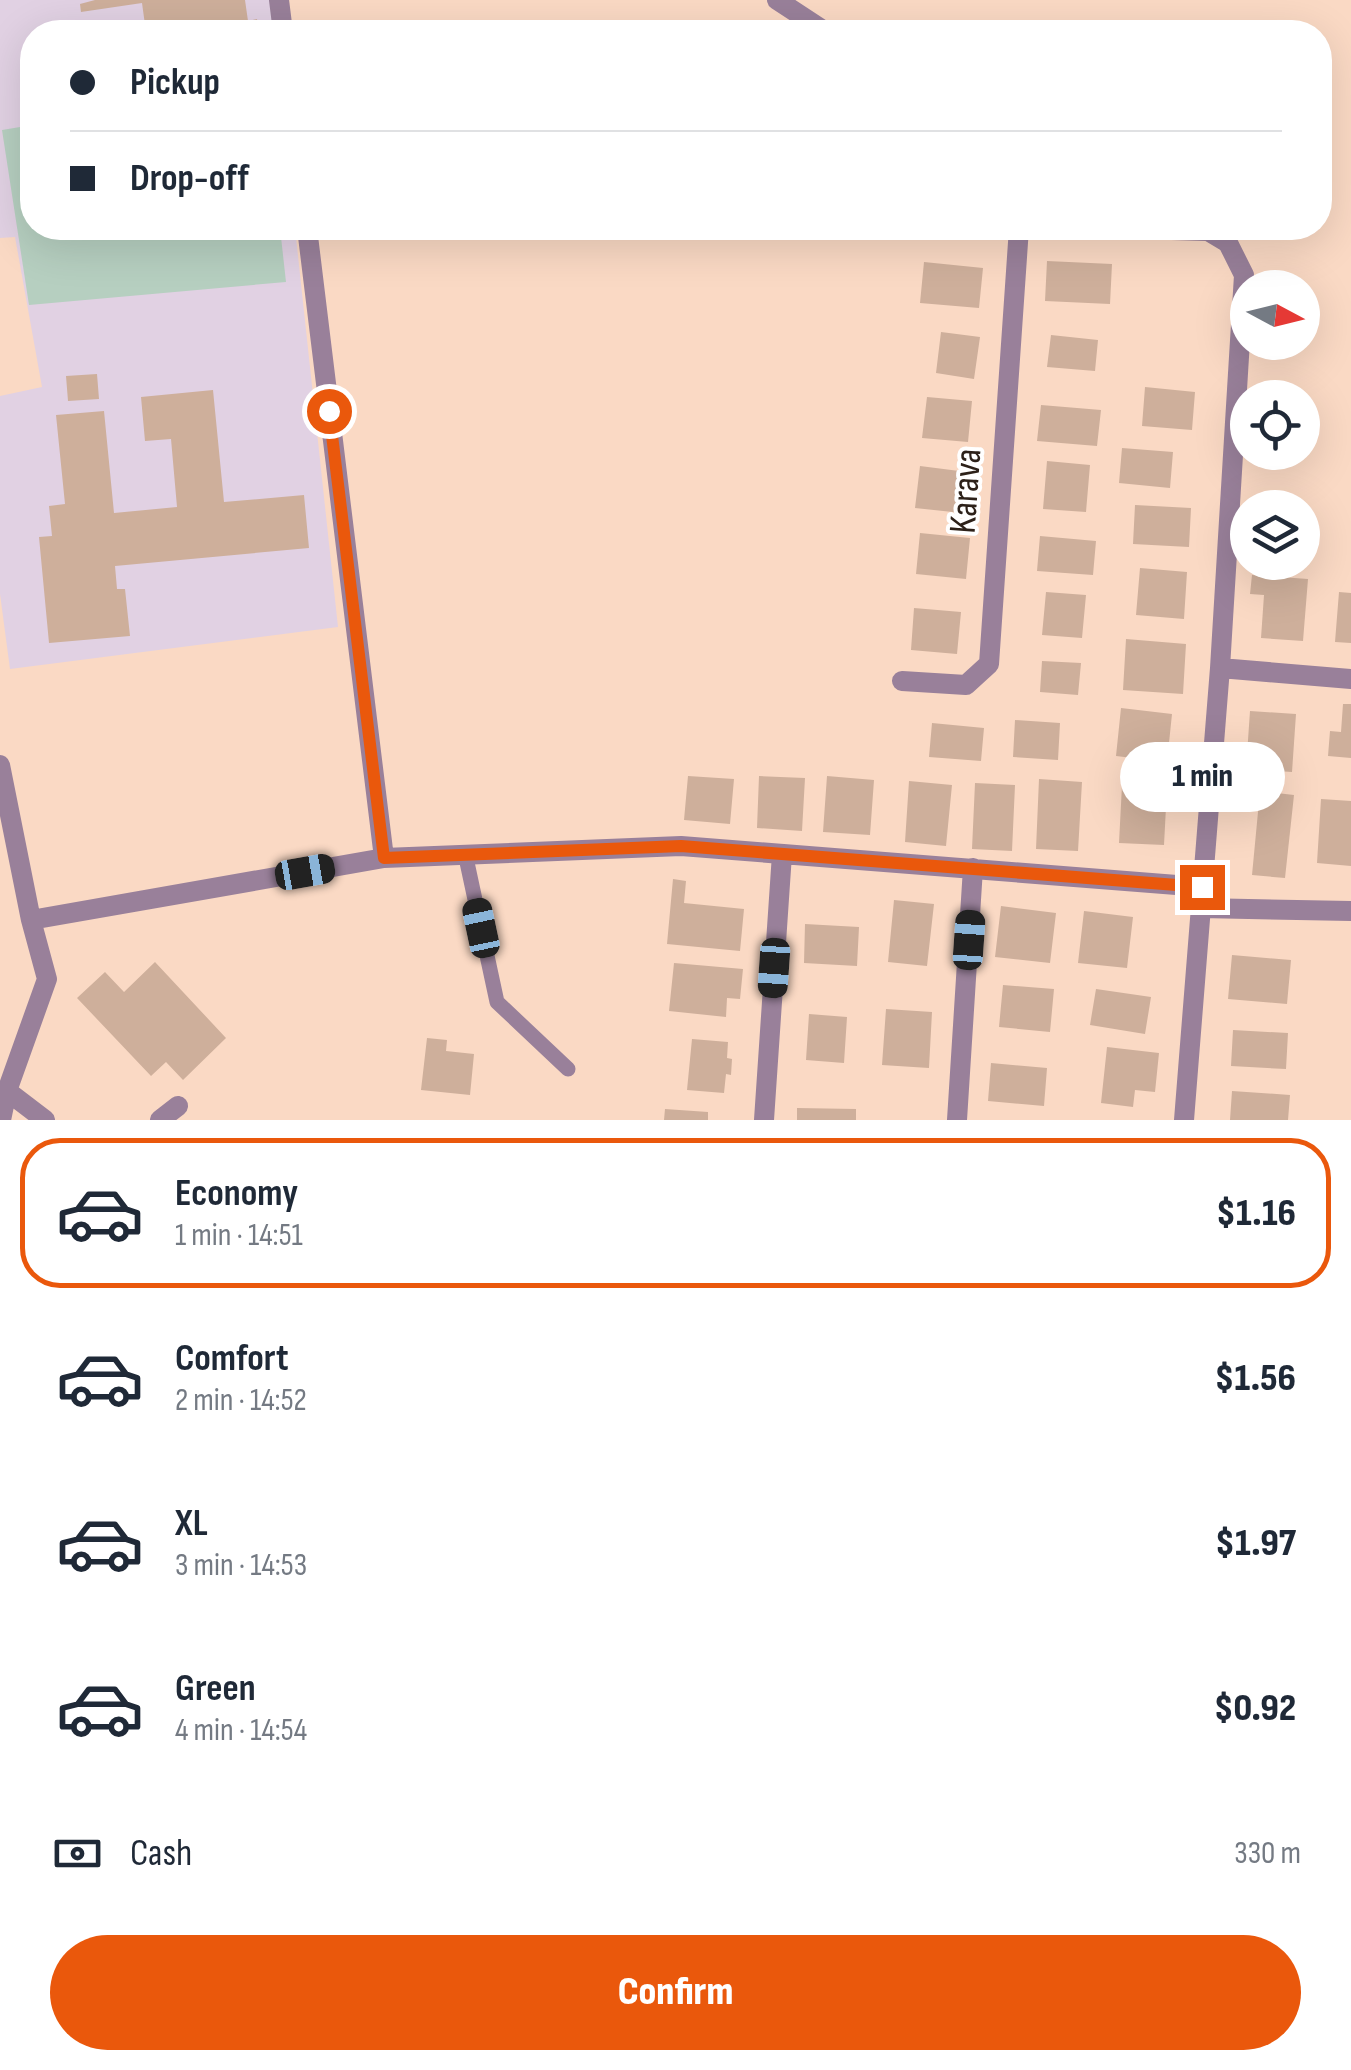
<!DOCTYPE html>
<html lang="en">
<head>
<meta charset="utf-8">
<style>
	body { margin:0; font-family:"Sofia Sans Condensed",sans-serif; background:#f2f2f3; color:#1f2937; height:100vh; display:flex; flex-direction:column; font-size:38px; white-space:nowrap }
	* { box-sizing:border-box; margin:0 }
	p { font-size:32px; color:#747a83 }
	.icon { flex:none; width:55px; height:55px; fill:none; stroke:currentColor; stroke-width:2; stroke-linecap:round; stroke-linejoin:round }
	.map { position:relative; height:1120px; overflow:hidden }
	.details { display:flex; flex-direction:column; background:#fff; flex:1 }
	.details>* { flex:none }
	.banner { position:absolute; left:20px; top:20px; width:1312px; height:220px; border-radius:40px; box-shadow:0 10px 40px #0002; display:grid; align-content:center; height:220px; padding:0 50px; background:#fff }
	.needle { width:65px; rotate:97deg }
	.tools { position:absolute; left:1230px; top:270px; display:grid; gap:20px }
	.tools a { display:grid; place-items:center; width:90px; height:90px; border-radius:50%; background:#fff; box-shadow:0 10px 40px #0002; font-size:50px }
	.end { position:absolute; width:45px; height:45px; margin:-22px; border:12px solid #ea580c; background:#fff; box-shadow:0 0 0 5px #fff }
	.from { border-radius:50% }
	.bubble { position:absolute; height:70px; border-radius:35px; background:#fff; box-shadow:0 10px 40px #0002; font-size:32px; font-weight:800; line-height:70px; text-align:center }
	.car { position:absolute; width:30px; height:60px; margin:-30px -15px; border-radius:12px; box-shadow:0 0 8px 2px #0007; background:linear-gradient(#222 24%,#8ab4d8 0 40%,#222 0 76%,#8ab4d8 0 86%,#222 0) }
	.banner b { display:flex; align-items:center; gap:35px; height:95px; font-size:38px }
	.banner b+b { border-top:2px solid #e0e1e3 }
	.banner i { width:25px; height:25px; background:#1f2937 }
	ul { padding:18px 0 0; list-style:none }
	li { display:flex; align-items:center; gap:30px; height:150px; margin:0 20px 15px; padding:0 30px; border:5px solid transparent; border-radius:40px }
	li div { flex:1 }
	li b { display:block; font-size:38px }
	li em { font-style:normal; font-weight:800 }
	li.active { border-color:#ea580c }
	li>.icon { width:90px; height:90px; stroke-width:1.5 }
	.pay { display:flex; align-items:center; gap:25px; height:110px; padding:0 50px; font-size:38px }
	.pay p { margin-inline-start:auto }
	.primary-button { display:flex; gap:20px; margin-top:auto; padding:20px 50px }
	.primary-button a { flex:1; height:115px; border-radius:60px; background:#ea580c; color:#fff; font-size:40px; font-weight:800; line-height:115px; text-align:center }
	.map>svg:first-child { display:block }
</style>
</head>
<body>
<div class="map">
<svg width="1351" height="1120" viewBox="0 0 1351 1120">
	<rect width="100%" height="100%" fill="#fad9c4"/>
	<path fill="#e1d1e3" d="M 0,0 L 270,0 L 274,32 L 32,32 L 32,228 L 295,228 L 338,627 L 10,669 L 0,594 L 0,396 L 42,387 L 15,237 L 0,238 Z"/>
	<path fill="#b6cfc0" d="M 32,125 L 32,228 L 280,228 L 286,282 L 29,305 L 2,130 Z"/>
	<path fill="#ceaf9b" d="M 95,0 L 245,0 L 248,21 L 257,19 L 259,32 L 146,32 L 142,3 L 81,12 L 80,4 Z
		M 1047,261 L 1112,264 L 1110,304 L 1045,301 Z
		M 924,262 L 983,268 L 979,308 L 920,303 Z
		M 941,332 L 980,337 L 974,379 L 936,373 Z
		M 1051,335 L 1098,340 L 1095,371 L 1047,367 Z
		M 97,374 L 99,399 L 68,401 L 66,376 Z
		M 1145,387 L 1195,392 L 1192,430 L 1142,426 Z
		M 213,390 L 224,502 L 304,495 L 309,548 L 115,566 L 117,589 L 125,589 L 130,636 L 49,643 L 39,537 L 52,536 L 49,506 L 65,504 L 56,415 L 104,411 L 114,513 L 177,507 L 171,439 L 145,441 L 141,397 Z
		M 927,397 L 972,401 L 968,442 L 922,438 Z
		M 1041,405 L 1101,410 L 1097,446 L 1037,441 Z
		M 1122,448 L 1173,452 L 1170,488 L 1119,483 Z
		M 1047,461 L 1090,465 L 1086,512 L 1043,509 Z
		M 920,466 L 967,472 L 962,513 L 915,508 Z
		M 1135,505 L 1191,508 L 1189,547 L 1133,544 Z
		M 920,533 L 970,538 L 966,579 L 916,574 Z
		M 1040,536 L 1096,541 L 1093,575 L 1037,571 Z
		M 1140,568 L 1187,572 L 1184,619 L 1136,615 Z
		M 1252,575 L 1308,579 L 1303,641 L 1261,638 L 1264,595 L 1250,594 Z
		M 1046,592 L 1086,595 L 1082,638 L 1042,635 Z
		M 1339,592 L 1351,593 L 1351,643 L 1335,642 Z
		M 914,608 L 961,612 L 957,654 L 911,650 Z
		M 1126,639 L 1186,644 L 1183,694 L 1123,690 Z
		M 1042,661 L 1081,663 L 1078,695 L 1040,692 Z
		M 1343,704 L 1351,704 L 1351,758 L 1328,756 L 1330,731 L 1341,732 Z
		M 1121,708 L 1172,714 L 1167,762 L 1116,756 Z
		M 1250,711 L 1296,714 L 1292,772 L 1246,769 Z
		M 1015,720 L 1060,723 L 1058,760 L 1013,757 Z
		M 932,723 L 984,728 L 981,761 L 929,757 Z
		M 688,776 L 734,779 L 730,824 L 684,820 Z
		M 759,776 L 805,778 L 802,831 L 757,828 Z
		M 827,776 L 874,780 L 870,835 L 823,832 Z
		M 1039,779 L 1082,782 L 1078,851 L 1036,849 Z
		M 909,781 L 952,785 L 946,846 L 905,842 Z
		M 975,783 L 1015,785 L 1012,851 L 972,849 Z
		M 1122,785 L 1167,788 L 1164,845 L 1119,843 Z
		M 1260,791 L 1294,795 L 1285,878 L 1252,875 Z
		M 1321,799 L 1351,801 L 1351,866 L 1317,863 Z
		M 673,879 L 686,881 L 684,903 L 744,909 L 740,951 L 667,944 Z
		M 894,900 L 934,904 L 927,966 L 888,962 Z
		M 1001,906 L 1056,913 L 1050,963 L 995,957 Z
		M 1084,911 L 1133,917 L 1127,968 L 1078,963 Z
		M 805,924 L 859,927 L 857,966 L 804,963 Z
		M 1232,955 L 1291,960 L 1287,1004 L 1228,999 Z
		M 155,962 L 226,1038 L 183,1080 L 166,1062 L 151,1076 L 77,998 L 105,972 L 124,992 Z
		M 674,963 L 743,969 L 740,999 L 727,998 L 726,1017 L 669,1011 Z
		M 1003,985 L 1054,989 L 1050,1032 L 999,1027 Z
		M 1096,989 L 1151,997 L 1145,1034 L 1090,1025 Z
		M 886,1009 L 932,1012 L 929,1068 L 882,1065 Z
		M 809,1014 L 847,1017 L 844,1063 L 806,1060 Z
		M 1233,1030 L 1288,1033 L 1286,1069 L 1231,1066 Z
		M 427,1038 L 447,1040 L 446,1051 L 474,1054 L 470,1095 L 421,1090 Z
		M 692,1039 L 728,1042 L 727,1058 L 732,1059 L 731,1075 L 726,1074 L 724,1093 L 687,1090 Z
		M 1107,1047 L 1159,1053 L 1155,1092 L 1135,1090 L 1133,1107 L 1101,1103 Z
		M 991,1063 L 1047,1068 L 1044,1106 L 988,1101 Z
		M 1232,1091 L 1290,1095 L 1288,1120 L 1230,1120 Z
		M 797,1108 L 856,1109 L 856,1120 L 797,1120 Z
		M 665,1109 L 708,1112 L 708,1120 L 664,1120 Z"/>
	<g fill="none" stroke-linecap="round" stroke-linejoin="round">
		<path stroke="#99809a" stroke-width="15" d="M 465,853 L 497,1002 L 568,1069"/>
		<path stroke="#99809a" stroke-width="20" d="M 279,0 L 283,32
			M 777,0 L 826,32
			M 307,228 L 384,858
			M 1099,228 L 1208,231 L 1228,243 L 1244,275 L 1220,668 L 1184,1120
			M 1220,668 L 1351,679
			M 902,681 L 966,685 L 989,664 L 1019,228
			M 0,765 L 31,920 L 47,979 L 7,1091 L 1,1120
			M 1201,908 L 1351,911
			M 31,920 L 384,858 L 681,846 L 1202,887
			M 7,1091 L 45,1120
			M 160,1120 L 178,1106
			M 764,1120 L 782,854
			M 957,1120 L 973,868"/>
	</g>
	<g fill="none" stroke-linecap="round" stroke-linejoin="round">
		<path stroke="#ea580c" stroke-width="12" d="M 329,411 L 384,858 L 681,846 L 1202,887"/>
	</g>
	<g text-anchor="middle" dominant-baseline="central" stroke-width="8" stroke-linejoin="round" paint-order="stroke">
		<g font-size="38" fill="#2d2119" stroke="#fff">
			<text transform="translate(966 491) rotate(-86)">Karava</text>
		</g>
	</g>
</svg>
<div class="tools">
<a><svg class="needle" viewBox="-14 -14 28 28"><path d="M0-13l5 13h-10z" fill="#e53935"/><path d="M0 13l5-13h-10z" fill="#747a83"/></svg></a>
<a><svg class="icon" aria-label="locate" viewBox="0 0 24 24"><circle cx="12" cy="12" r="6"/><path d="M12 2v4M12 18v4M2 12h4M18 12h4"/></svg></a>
<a><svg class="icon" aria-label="layers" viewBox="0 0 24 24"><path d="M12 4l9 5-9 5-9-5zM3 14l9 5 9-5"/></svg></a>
</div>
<i class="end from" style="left:329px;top:411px"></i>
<i class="end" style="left:1202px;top:887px"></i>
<div class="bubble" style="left:1120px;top:742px;width:165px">1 min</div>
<i class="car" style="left:305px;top:872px;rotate:80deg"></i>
<i class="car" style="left:481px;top:928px;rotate:348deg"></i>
<i class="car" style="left:969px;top:940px;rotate:4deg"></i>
<i class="car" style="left:774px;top:968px;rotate:184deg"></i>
<div class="banner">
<b><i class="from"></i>Pickup</b>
<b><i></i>Drop-off</b>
</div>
</div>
<section class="details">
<ul>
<li class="active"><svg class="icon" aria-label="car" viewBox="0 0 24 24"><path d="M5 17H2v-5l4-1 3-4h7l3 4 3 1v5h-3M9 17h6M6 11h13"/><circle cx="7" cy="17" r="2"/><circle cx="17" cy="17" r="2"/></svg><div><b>Economy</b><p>1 min · 14:51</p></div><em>$1.16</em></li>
<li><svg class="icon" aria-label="car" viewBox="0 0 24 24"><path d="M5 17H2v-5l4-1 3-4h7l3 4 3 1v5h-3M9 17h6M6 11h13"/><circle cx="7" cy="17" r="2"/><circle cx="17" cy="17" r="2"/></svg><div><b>Comfort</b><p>2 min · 14:52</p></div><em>$1.56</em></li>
<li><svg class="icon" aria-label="car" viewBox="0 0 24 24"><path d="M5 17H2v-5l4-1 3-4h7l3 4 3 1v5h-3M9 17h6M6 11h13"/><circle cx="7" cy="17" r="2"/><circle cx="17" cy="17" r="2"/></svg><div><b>XL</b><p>3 min · 14:53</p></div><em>$1.97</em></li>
<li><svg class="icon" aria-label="car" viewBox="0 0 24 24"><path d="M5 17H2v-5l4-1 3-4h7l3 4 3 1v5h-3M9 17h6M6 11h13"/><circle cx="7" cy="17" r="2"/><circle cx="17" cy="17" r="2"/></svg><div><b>Green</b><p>4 min · 14:54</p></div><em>$0.92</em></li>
</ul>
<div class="pay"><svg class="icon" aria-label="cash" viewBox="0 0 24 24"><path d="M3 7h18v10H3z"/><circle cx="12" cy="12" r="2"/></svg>Cash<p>330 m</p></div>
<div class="primary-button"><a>Confirm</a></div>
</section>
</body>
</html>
